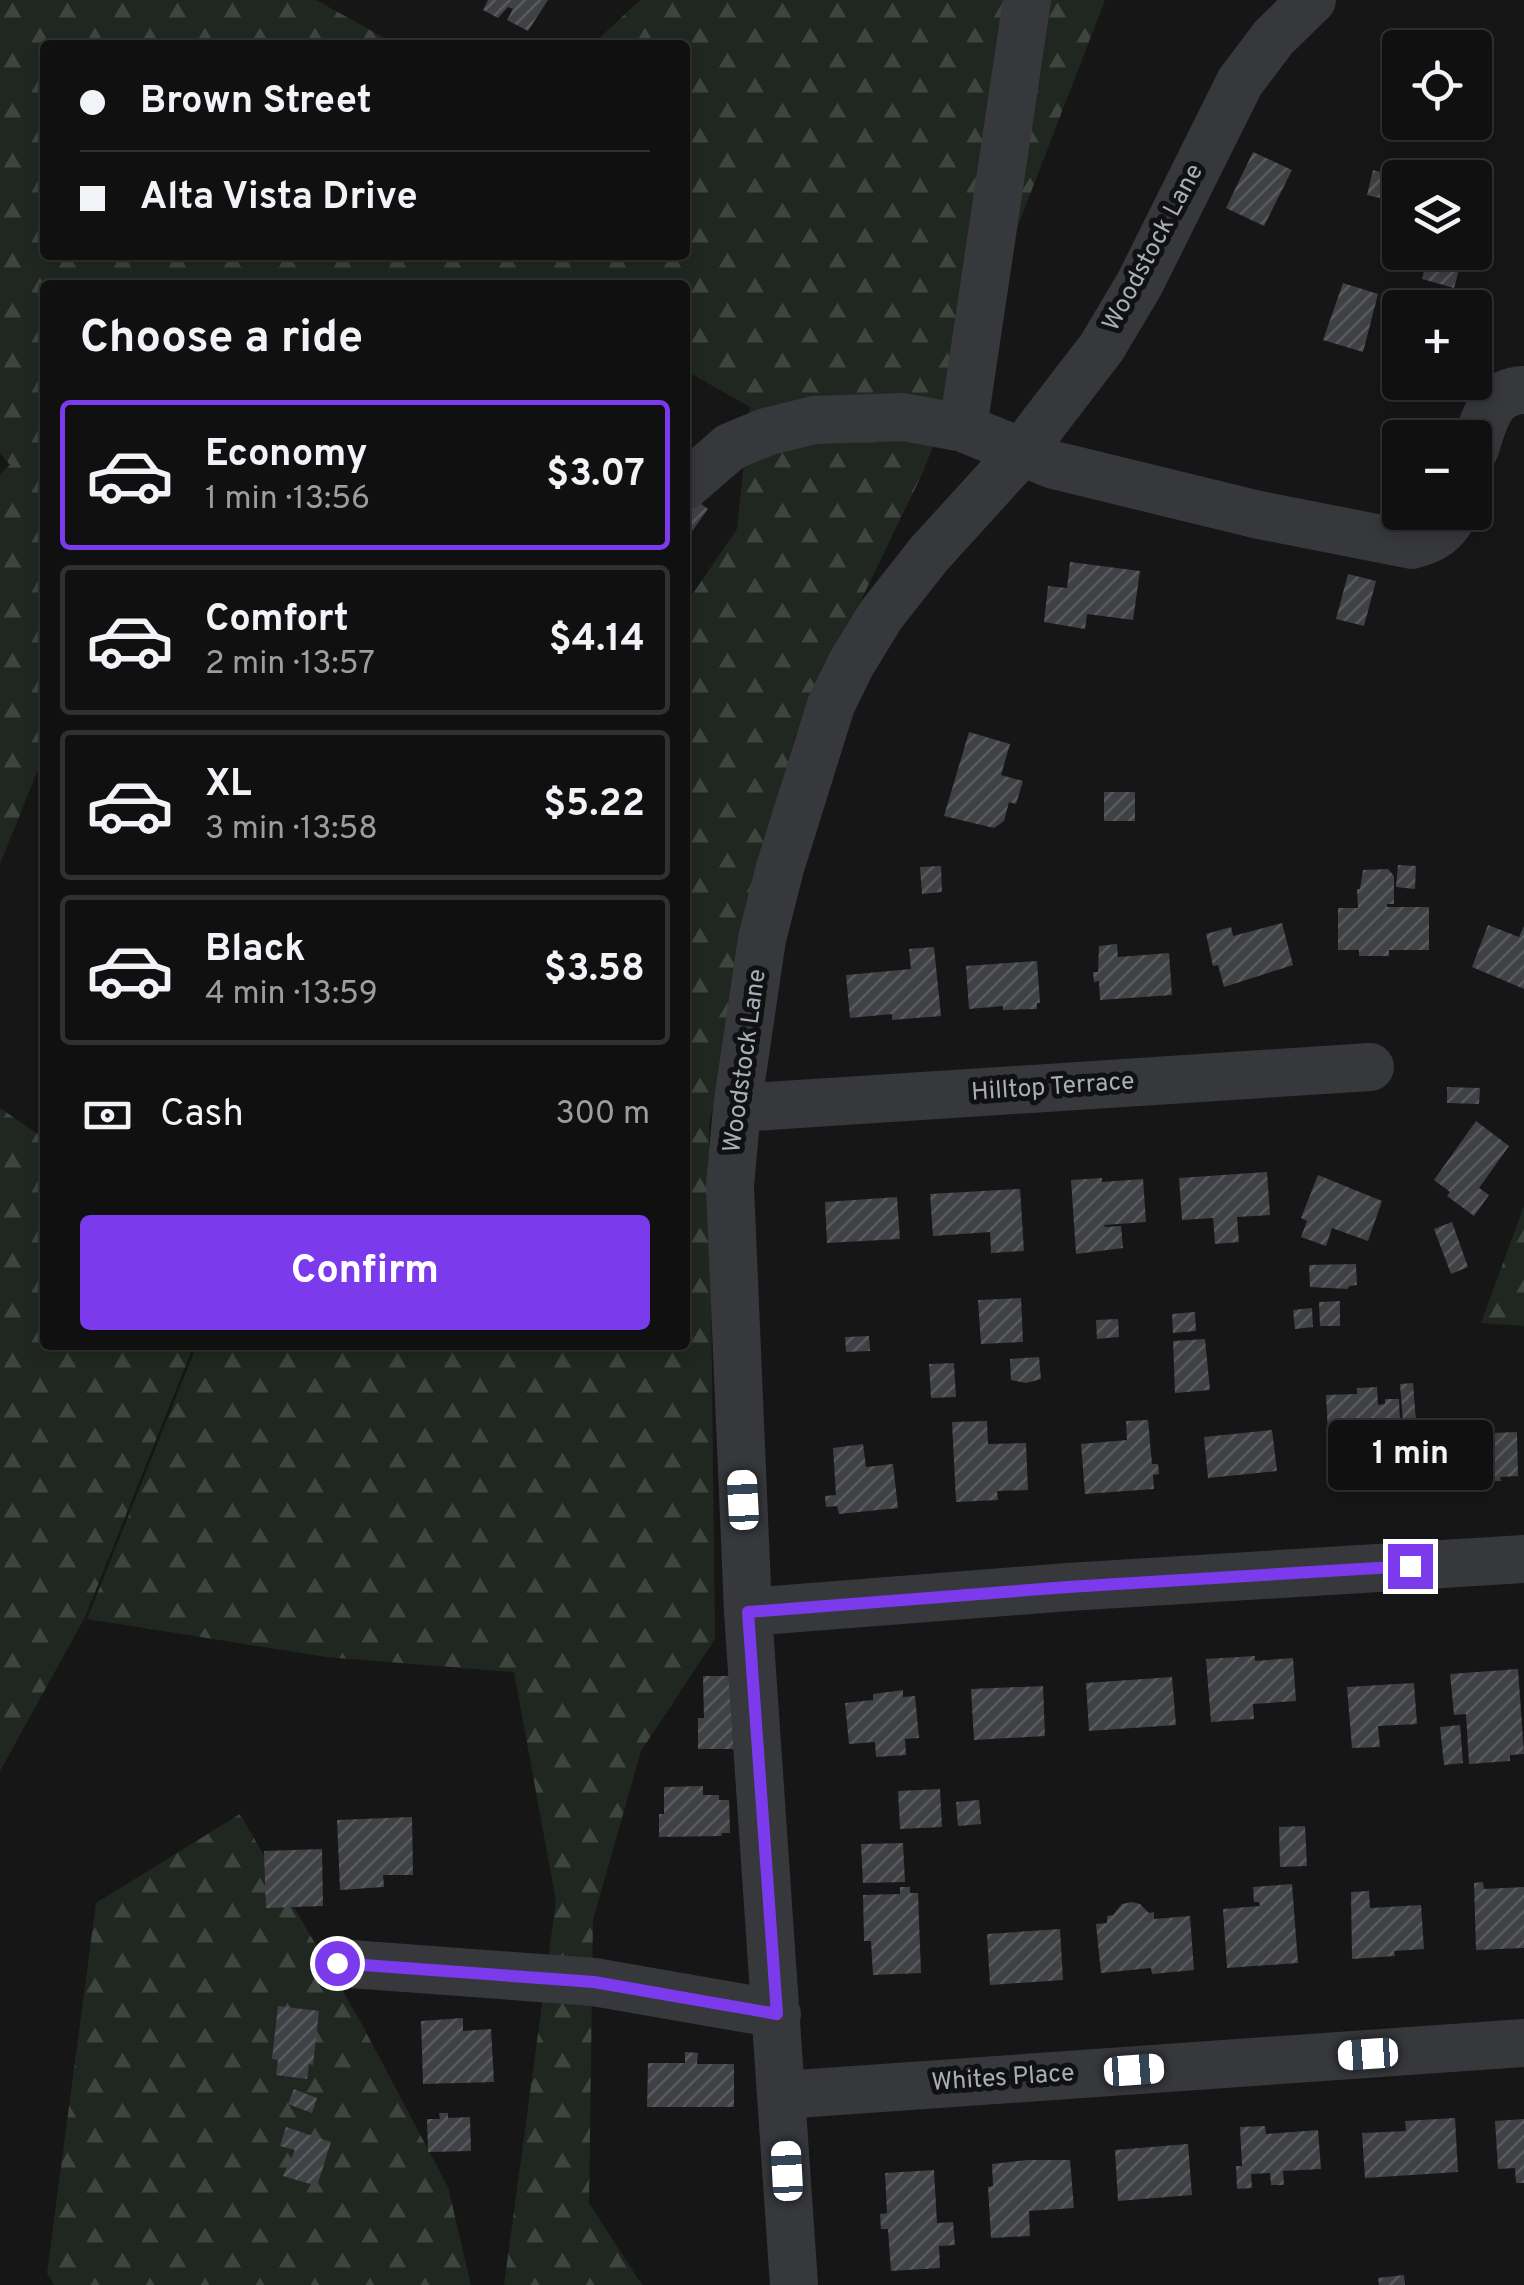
<!DOCTYPE html>
<html lang="en">
<head>
<meta charset="utf-8">
<style>
	body { margin:0; font-family:Overpass,sans-serif; background:#19191a; color:#f1f3f6; height:100vh; display:flex; flex-direction:column; font-size:38px; white-space:nowrap }
	* { box-sizing:border-box; margin:0 }
	p { font-size:32px; color:#9c9d9f }
	.icon { flex:none; width:55px; height:55px; fill:none; stroke:currentColor; stroke-width:2; stroke-linecap:round; stroke-linejoin:round }
	.map { position:relative; flex:1; overflow:hidden }
	.panel { position:absolute; left:40px; top:280px; width:650px; height:1070px; display:flex; flex-direction:column; background:#101011; border-radius:10px; box-shadow:0 5px 15px #0003,0 0 0 2px #303031 }
	.panel>* { flex:none }
	.hud { position:absolute; left:40px; top:40px; width:650px; height:220px; border-radius:10px; box-shadow:0 5px 15px #0003,0 0 0 2px #303031; display:grid; align-content:center; height:220px; padding:0 40px; background:#101011 }
	.controls { position:absolute; left:1382px; top:30px; display:grid; gap:20px }
	.controls a { display:grid; place-items:center; width:110px; height:110px; border-radius:10px; background:#101011; box-shadow:0 5px 15px #0003,0 0 0 2px #303031; font-size:50px }
	.end { position:absolute; width:45px; height:45px; margin:-22px; border:12px solid #7c3aed; background:#fff; box-shadow:0 0 0 5px #fff }
	.from { border-radius:50% }
	.bubble { position:absolute; height:70px; border-radius:10px; background:#101011; box-shadow:0 5px 15px #0003,0 0 0 2px #303031; font-size:32px; font-weight:700; line-height:70px; text-align:center }
	.car { position:absolute; width:30px; height:60px; margin:-30px -15px; border-radius:12px; box-shadow:0 0 8px 2px #0007; background:linear-gradient(#fff 24%,#345 0 40%,#fff 0 76%,#345 0 86%,#fff 0) }
	.hud b { display:flex; align-items:center; gap:35px; height:95px; font-size:38px }
	.hud b+b { border-top:2px solid #303031 }
	.hud i { width:25px; height:25px; background:#f1f3f6 }
	ul { padding:0; list-style:none }
	li { display:flex; align-items:center; gap:30px; height:150px; margin:0 20px 15px; padding:0 20px; border:5px solid #303031; border-radius:10px }
	li div { flex:1 }
	li b { display:block; font-size:38px }
	li em { font-style:normal; font-weight:700 }
	li.on { border-color:#7c3aed }
	li>.icon { width:90px; height:90px; stroke-width:1.5 }
	h2 { padding:0 40px; font-size:45px; line-height:120px }
	.pay { display:flex; align-items:center; gap:25px; height:110px; padding:0 40px; font-size:38px }
	.pay p { margin-inline-start:auto }
	.button { display:flex; gap:20px; margin-top:auto; padding:20px 40px }
	.button a { flex:1; height:115px; border-radius:10px; background:#7c3aed; color:#fff; font-size:40px; font-weight:700; line-height:115px; text-align:center }
	.map>svg:first-child { display:block }
</style>
</head>
<body>
<div class="map">
<svg width="1524" height="2285" viewBox="0 0 1524 2285">
	<defs>
		<pattern id="forest-firs" width="22" height="20" patternUnits="userSpaceOnUse" patternTransform="scale(2.5)"><rect width="22" height="20" fill="#202720"/><path d="M5 1l3.5 6h-7zM16 11l3.5 6h-7z" fill="#3e443e"/></pattern>
		<pattern id="building-hatch" width="6" height="6" patternUnits="userSpaceOnUse" patternTransform="scale(2.5)"><rect width="6" height="6" fill="#404144"/><path d="M-1 1l2-2M0 6l6-6M5 7l2-2" fill="none" stroke="#595a5d"/></pattern>
	</defs>
	<rect width="100%" height="100%" fill="#161617"/>
	<path fill="url(#forest-firs)" d="M 0,0 L 316,0 L 397,45 L 45,45 L 45,255 L 685,255 L 685,45 L 592,45 L 640,0 L 1105,0 L 923,472 L 794,739 L 709,1124 L 715,1639 L 641,1751 L 593,1920 L 589,2203 L 642,2285 L 504,2285 L 556,1901 L 514,1672 L 326,1657 L 87,1619 L 197,1345 L 685,1345 L 685,605 L 737,529 L 750,407 L 685,370 L 685,285 L 45,285 L 45,752 L 0,864 L 0,474 L 10,465 L 0,453 Z
		M 0,1108 L 45,1139 L 45,1345 L 194,1345 L 85,1617 L 0,1771 Z
		M 1524,1206 L 1524,1326 L 1481,1323 Z
		M 240,1814 L 360,2021 L 448,2187 L 471,2285 L 54,2285 L 47,2273 L 96,1903 Z"/>
	<path fill="url(#building-hatch)" d="M 488,0 L 548,0 L 528,31 L 507,20 L 513,9 L 508,7 L 498,18 L 483,10 Z
		M 1253,152 L 1292,170 L 1264,226 L 1226,208 Z
		M 1373,170 L 1400,177 L 1400,203 L 1367,195 Z
		M 1429,252 L 1464,252 L 1454,288 L 1422,279 Z
		M 1343,283 L 1378,294 L 1363,352 L 1323,340 Z
		M 692,497 L 708,509 L 685,541 L 685,506 Z
		M 1070,562 L 1140,571 L 1133,620 L 1087,614 L 1085,629 L 1044,622 L 1048,586 L 1067,588 Z
		M 1348,574 L 1376,581 L 1364,626 L 1336,619 Z
		M 969,732 L 1010,744 L 1001,775 L 1023,781 L 1016,804 L 1009,802 L 1004,821 L 994,828 L 944,816 Z
		M 1104,792 L 1135,792 L 1135,821 L 1104,821 Z
		M 1398,865 L 1416,866 L 1415,889 L 1396,887 Z
		M 941,866 L 942,892 L 922,894 L 920,867 Z
		M 1388,869 L 1394,876 L 1394,904 L 1387,904 L 1387,907 L 1429,907 L 1429,950 L 1389,950 L 1389,956 L 1359,956 L 1359,950 L 1338,950 L 1338,908 L 1358,908 L 1357,889 L 1360,889 L 1363,870 Z
		M 1282,923 L 1293,965 L 1224,987 L 1218,965 L 1213,966 L 1206,934 L 1231,927 L 1233,936 Z
		M 1488,925 L 1519,937 L 1524,926 L 1524,989 L 1472,967 Z
		M 1117,944 L 1118,957 L 1169,953 L 1172,995 L 1100,1000 L 1099,981 L 1094,982 L 1093,972 L 1098,972 L 1099,946 Z
		M 934,947 L 941,1016 L 892,1020 L 892,1014 L 850,1018 L 846,975 L 911,969 L 909,949 Z
		M 1037,961 L 1040,1003 L 1037,1003 L 1037,1009 L 1003,1010 L 1003,1006 L 969,1009 L 966,966 Z
		M 1447,1087 L 1480,1088 L 1479,1104 L 1447,1103 Z
		M 1476,1121 L 1509,1146 L 1479,1188 L 1489,1195 L 1474,1216 L 1447,1196 L 1450,1192 L 1434,1180 Z
		M 1267,1172 L 1270,1215 L 1237,1217 L 1239,1242 L 1215,1244 L 1213,1218 L 1182,1220 L 1179,1178 Z
		M 1318,1175 L 1382,1201 L 1368,1241 L 1332,1228 L 1326,1246 L 1301,1237 L 1307,1221 L 1301,1218 Z
		M 1102,1178 L 1102,1182 L 1143,1179 L 1146,1222 L 1104,1225 L 1105,1227 L 1121,1226 L 1123,1248 L 1076,1254 L 1071,1180 Z
		M 1020,1189 L 1024,1251 L 991,1253 L 990,1232 L 933,1236 L 930,1194 Z
		M 897,1197 L 900,1239 L 827,1243 L 825,1202 Z
		M 1452,1222 L 1468,1267 L 1451,1274 L 1434,1229 Z
		M 1356,1264 L 1357,1285 L 1349,1286 L 1348,1289 L 1310,1287 L 1309,1265 Z
		M 1021,1298 L 1023,1342 L 981,1344 L 978,1300 Z
		M 1340,1301 L 1340,1326 L 1320,1326 L 1319,1302 Z
		M 1312,1308 L 1313,1327 L 1295,1329 L 1293,1310 Z
		M 1195,1312 L 1196,1331 L 1173,1333 L 1172,1314 Z
		M 1118,1319 L 1119,1337 L 1097,1339 L 1096,1320 Z
		M 869,1336 L 870,1351 L 846,1352 L 845,1337 Z
		M 1205,1339 L 1210,1390 L 1175,1393 L 1173,1341 Z
		M 1039,1357 L 1041,1379 L 1026,1383 L 1011,1380 L 1010,1359 Z
		M 954,1363 L 956,1397 L 931,1398 L 929,1364 Z
		M 1413,1383 L 1416,1421 L 1403,1422 L 1400,1384 Z
		M 1377,1387 L 1378,1405 L 1385,1404 L 1385,1399 L 1399,1399 L 1402,1467 L 1330,1471 L 1326,1395 L 1357,1394 L 1357,1388 Z
		M 1148,1420 L 1152,1464 L 1158,1464 L 1159,1474 L 1153,1475 L 1154,1489 L 1085,1494 L 1081,1444 L 1127,1440 L 1126,1421 Z
		M 987,1421 L 988,1444 L 1026,1443 L 1028,1490 L 997,1491 L 998,1500 L 956,1502 L 952,1422 Z
		M 1272,1430 L 1277,1471 L 1208,1478 L 1204,1437 Z
		M 1517,1432 L 1518,1476 L 1500,1477 L 1501,1481 L 1446,1480 L 1444,1435 Z
		M 863,1444 L 866,1467 L 893,1464 L 898,1508 L 839,1514 L 837,1506 L 826,1507 L 825,1496 L 836,1495 L 833,1448 Z
		M 1255,1656 L 1255,1661 L 1293,1658 L 1296,1701 L 1253,1704 L 1254,1719 L 1211,1722 L 1206,1659 Z
		M 1518,1669 L 1524,1754 L 1510,1755 L 1510,1761 L 1469,1764 L 1466,1714 L 1454,1715 L 1450,1674 Z
		M 703,1676 L 733,1676 L 734,1749 L 698,1749 L 698,1718 L 704,1718 Z
		M 1172,1677 L 1176,1725 L 1089,1731 L 1086,1683 Z
		M 1414,1683 L 1417,1724 L 1378,1726 L 1380,1747 L 1352,1748 L 1347,1687 Z
		M 1043,1686 L 1045,1736 L 974,1740 L 971,1689 Z
		M 903,1690 L 903,1697 L 915,1696 L 919,1738 L 905,1739 L 906,1755 L 876,1757 L 875,1742 L 849,1744 L 845,1703 L 873,1700 L 873,1694 Z
		M 1460,1725 L 1463,1763 L 1444,1765 L 1440,1727 Z
		M 703,1786 L 703,1795 L 719,1795 L 719,1800 L 729,1800 L 730,1833 L 722,1833 L 721,1836 L 659,1837 L 659,1814 L 664,1814 L 664,1787 Z
		M 940,1789 L 942,1827 L 900,1829 L 898,1791 Z
		M 979,1800 L 981,1824 L 958,1826 L 956,1802 Z
		M 412,1817 L 413,1875 L 383,1875 L 384,1887 L 340,1890 L 337,1820 Z
		M 1305,1826 L 1307,1866 L 1280,1867 L 1279,1827 Z
		M 903,1843 L 905,1882 L 863,1883 L 861,1844 Z
		M 322,1849 L 323,1906 L 266,1908 L 264,1851 Z
		M 1483,1882 L 1484,1889 L 1524,1887 L 1524,1948 L 1476,1950 L 1474,1883 Z
		M 1292,1884 L 1298,1963 L 1227,1968 L 1223,1909 L 1260,1906 L 1259,1902 L 1254,1902 L 1253,1887 Z
		M 900,1887 L 910,1887 L 910,1893 L 918,1893 L 921,1973 L 873,1975 L 871,1941 L 864,1941 L 863,1895 L 900,1894 Z
		M 1369,1891 L 1370,1908 L 1421,1905 L 1424,1949 L 1394,1951 L 1395,1956 L 1352,1959 L 1351,1892 Z
		M 1132,1902 L 1140,1904 L 1149,1913 L 1154,1912 L 1154,1919 L 1190,1916 L 1194,1970 L 1152,1974 L 1151,1968 L 1101,1973 L 1096,1924 L 1107,1923 L 1107,1916 L 1113,1915 L 1122,1904 Z
		M 1060,1929 L 1063,1980 L 990,1985 L 987,1934 Z
		M 278,2006 L 319,2011 L 313,2065 L 309,2064 L 307,2079 L 276,2075 L 278,2060 L 272,2059 Z
		M 463,2018 L 463,2031 L 491,2029 L 494,2082 L 423,2084 L 421,2021 Z
		M 685,2052 L 698,2053 L 697,2064 L 734,2064 L 734,2107 L 647,2107 L 648,2063 L 685,2063 Z
		M 294,2089 L 317,2098 L 312,2113 L 288,2104 Z
		M 439,2113 L 448,2113 L 448,2118 L 470,2117 L 471,2151 L 428,2152 L 427,2119 L 440,2119 Z
		M 1455,2118 L 1458,2172 L 1365,2178 L 1362,2133 L 1406,2131 L 1405,2121 Z
		M 1524,2119 L 1524,2183 L 1516,2183 L 1515,2168 L 1498,2169 L 1495,2121 Z
		M 1265,2126 L 1266,2134 L 1318,2130 L 1321,2169 L 1283,2171 L 1284,2185 L 1271,2185 L 1270,2173 L 1251,2174 L 1252,2188 L 1237,2189 L 1236,2166 L 1242,2166 L 1240,2127 Z
		M 286,2127 L 331,2142 L 317,2186 L 283,2176 L 295,2150 L 280,2146 Z
		M 1188,2144 L 1192,2195 L 1118,2201 L 1115,2150 Z
		M 1027,2160 L 1070,2160 L 1074,2208 L 1029,2211 L 1030,2236 L 991,2238 L 988,2187 L 993,2186 L 992,2164 Z
		M 934,2170 L 937,2223 L 953,2222 L 955,2245 L 939,2246 L 940,2268 L 891,2271 L 888,2229 L 881,2229 L 880,2214 L 887,2213 L 885,2173 Z
		M 1404,2275 L 1405,2285 L 1379,2285 L 1378,2278 Z"/>
	<g fill="none" stroke-linecap="round" stroke-linejoin="round">
		<path stroke="#37383c" stroke-width="48" d="M 963,428 L 1027,0
			M 1475,449 C 1484,421 1489,391 1524,390
			M 685,486 L 730,447 L 766,432 L 814,420 L 903,417 L 963,428 L 1054,465 L 1259,515 L 1412,545 C 1433,540 1445,532 1455,512
			M 737,1108 L 1370,1067
			M 748,1612 L 1068,1587 L 1524,1559
			M 337,1963 L 594,1982 L 777,2014
			M 782,2095 L 1524,2043
			M 794,2285 L 748,1612 L 730,1186 L 737,1108 L 762,939 L 780,868 L 831,705 L 851,664 L 881,615 L 929,554 L 1020,454 L 1102,347 L 1140,283 L 1240,82 L 1274,37 L 1312,0"/>
	</g>
	<g fill="none" stroke-linecap="round" stroke-linejoin="round">
		<path stroke="#7c3aed" stroke-width="12" d="M 337,1963 L 594,1982 L 777,2014 L 748,1612 L 1068,1587 L 1410,1566"/>
	</g>
	<g text-anchor="middle" dominant-baseline="central" stroke-width="10" stroke-linejoin="round" paint-order="stroke">
		<g font-size="25" fill="#a8aeb7" stroke="#111112">
			<text transform="translate(1154 248) rotate(-62)">Woodstock Lane</text>
			<text transform="translate(746 1061) rotate(-82)">Woodstock Lane</text>
			<text transform="translate(1053 1088) rotate(-4)">Hilltop Terrace</text>
			<text transform="translate(1003 2079) rotate(-4)">Whites Place</text>
		</g>
	</g>
</svg>
<div class="controls">
<a><svg class="icon" aria-label="locate" viewBox="0 0 24 24"><circle cx="12" cy="12" r="6"/><path d="M12 2v4M12 18v4M2 12h4M18 12h4"/></svg></a>
<a><svg class="icon" aria-label="layers" viewBox="0 0 24 24"><path d="M12 4l9 5-9 5-9-5zM3 14l9 5 9-5"/></svg></a>
<a>+</a>
<a>−</a>
</div>
<i class="end from" style="left:337px;top:1963px"></i>
<i class="end" style="left:1410px;top:1566px"></i>
<div class="bubble" style="left:1328px;top:1420px;width:165px">1 min</div>
<i class="car" style="left:743px;top:1500px;rotate:357deg"></i>
<i class="car" style="left:1368px;top:2054px;rotate:266deg"></i>
<i class="car" style="left:1134px;top:2070px;rotate:86deg"></i>
<i class="car" style="left:787px;top:2171px;rotate:357deg"></i>
<div class="hud">
<b><i class="from"></i>Brown Street</b>
<b><i></i>Alta Vista Drive</b>
</div>
<section class="panel">
<h2>Choose a ride</h2>
<ul>
<li class="on"><svg class="icon" aria-label="car" viewBox="0 0 24 24"><path d="M5 17H2v-5l4-1 3-4h7l3 4 3 1v5h-3M9 17h6M6 11h13"/><circle cx="7" cy="17" r="2"/><circle cx="17" cy="17" r="2"/></svg><div><b>Economy</b><p>1 min · 13:56</p></div><em>$3.07</em></li>
<li><svg class="icon" aria-label="car" viewBox="0 0 24 24"><path d="M5 17H2v-5l4-1 3-4h7l3 4 3 1v5h-3M9 17h6M6 11h13"/><circle cx="7" cy="17" r="2"/><circle cx="17" cy="17" r="2"/></svg><div><b>Comfort</b><p>2 min · 13:57</p></div><em>$4.14</em></li>
<li><svg class="icon" aria-label="car" viewBox="0 0 24 24"><path d="M5 17H2v-5l4-1 3-4h7l3 4 3 1v5h-3M9 17h6M6 11h13"/><circle cx="7" cy="17" r="2"/><circle cx="17" cy="17" r="2"/></svg><div><b>XL</b><p>3 min · 13:58</p></div><em>$5.22</em></li>
<li><svg class="icon" aria-label="car" viewBox="0 0 24 24"><path d="M5 17H2v-5l4-1 3-4h7l3 4 3 1v5h-3M9 17h6M6 11h13"/><circle cx="7" cy="17" r="2"/><circle cx="17" cy="17" r="2"/></svg><div><b>Black</b><p>4 min · 13:59</p></div><em>$3.58</em></li>
</ul>
<div class="pay"><svg class="icon" aria-label="cash" viewBox="0 0 24 24"><path d="M3 7h18v10H3z"/><circle cx="12" cy="12" r="2"/></svg>Cash<p>300 m</p></div>
<div class="button"><a>Confirm</a></div>
</section>
</div>
</body>
</html>
